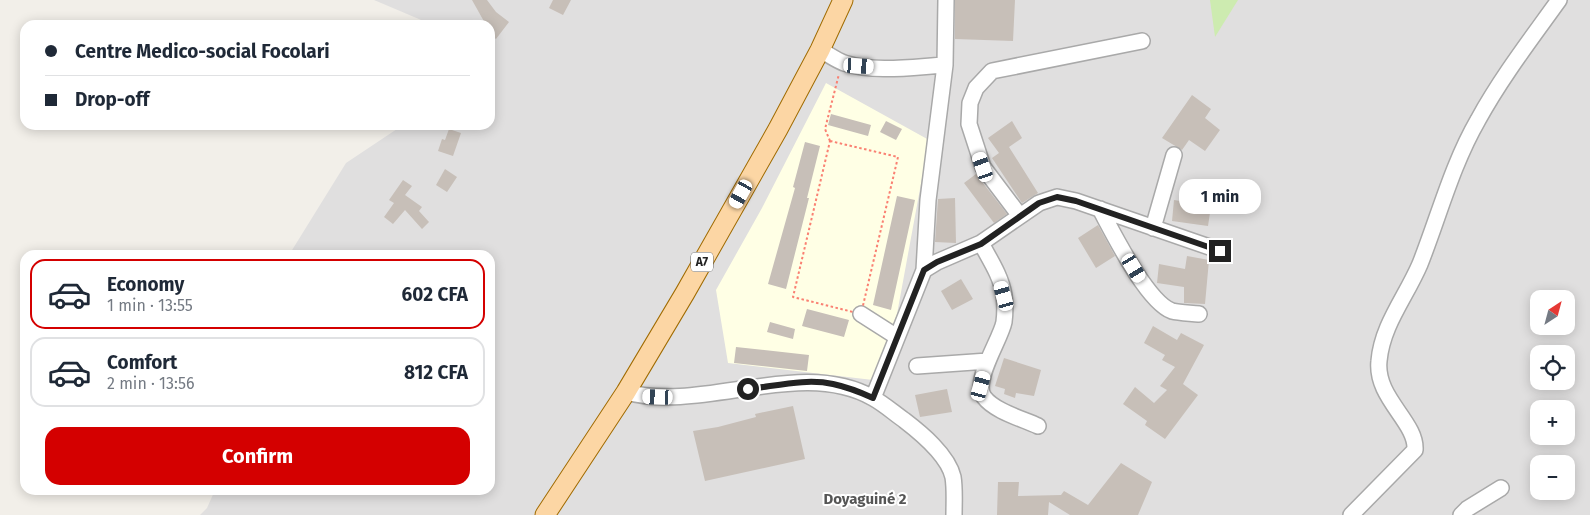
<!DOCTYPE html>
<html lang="en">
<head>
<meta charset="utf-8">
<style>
	body { margin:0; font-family:"Fira Sans",sans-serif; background:#f2f2f3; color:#1f2937; height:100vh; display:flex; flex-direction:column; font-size:19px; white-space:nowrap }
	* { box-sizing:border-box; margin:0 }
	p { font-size:16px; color:#747a83 }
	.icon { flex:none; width:28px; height:28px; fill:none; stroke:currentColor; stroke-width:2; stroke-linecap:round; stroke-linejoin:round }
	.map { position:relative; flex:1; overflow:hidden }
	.details { position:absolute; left:20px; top:250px; width:475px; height:245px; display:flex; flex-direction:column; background:#fff; border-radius:15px; box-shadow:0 2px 12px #0003 }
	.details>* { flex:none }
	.guide { position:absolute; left:20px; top:20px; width:475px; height:110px; border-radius:15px; box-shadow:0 2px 12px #0003; display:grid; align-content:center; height:110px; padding:0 25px; background:#fff }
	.needle { width:32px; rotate:36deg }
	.buttons { position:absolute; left:1530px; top:290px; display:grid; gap:10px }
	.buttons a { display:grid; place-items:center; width:45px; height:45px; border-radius:10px; background:#fff; box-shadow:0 2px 12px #0003; font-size:25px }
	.end { position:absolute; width:22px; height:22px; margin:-11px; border:6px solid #222; background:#fff; box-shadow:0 0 0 2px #fff }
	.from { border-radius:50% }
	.bubble { position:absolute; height:35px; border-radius:15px; background:#fff; box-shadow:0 2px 12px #0003; font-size:16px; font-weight:700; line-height:35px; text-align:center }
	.car { position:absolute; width:15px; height:30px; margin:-15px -8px; border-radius:6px; box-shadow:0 0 4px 1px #0007; background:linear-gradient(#fff 24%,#345 0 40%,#fff 0 76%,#345 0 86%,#fff 0) }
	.guide b { display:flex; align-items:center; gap:18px; height:48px; font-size:19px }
	.guide b+b { border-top:1px solid #e0e1e3 }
	.guide i { width:12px; height:12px; background:#1f2937 }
	ul { padding:9px 0 0; list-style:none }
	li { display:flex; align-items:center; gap:15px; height:70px; margin:0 10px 8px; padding:0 15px; border:2px solid #e0e1e3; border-radius:15px }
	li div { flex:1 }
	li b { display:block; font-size:19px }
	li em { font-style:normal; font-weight:700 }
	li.selected { border-color:#d40000 }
	li>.icon { width:45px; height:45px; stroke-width:1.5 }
	.primary-button { display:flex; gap:10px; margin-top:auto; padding:10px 25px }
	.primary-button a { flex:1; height:58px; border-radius:15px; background:#d40000; color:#fff; font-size:20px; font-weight:700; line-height:58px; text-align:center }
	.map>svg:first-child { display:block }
</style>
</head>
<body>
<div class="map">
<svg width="1590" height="515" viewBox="0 0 1590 515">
	<rect width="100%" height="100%" fill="#f2efe9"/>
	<path fill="#e0dfdf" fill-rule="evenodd" d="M 374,0 L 1590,0 L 1590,515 L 200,515 L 207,508 L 215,490 L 490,490 L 490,255 L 289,255 L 346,163 L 403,125 L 490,125 L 490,25 L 433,25 ZM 1539,299 L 1566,299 L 1566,326 L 1539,326 ZM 1539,354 L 1566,354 L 1566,381 L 1539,381 ZM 1539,409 L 1566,409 L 1566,436 L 1539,436 ZM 1539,464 L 1566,464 L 1566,491 L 1539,491 Z"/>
	<path fill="#ffffe5" d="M 826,83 L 929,140 L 897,314 L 873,380 L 728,363 L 716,290 L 762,208 Z"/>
	<path fill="#cdebb0" d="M 1210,0 L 1238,0 L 1215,37 Z"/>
	<path fill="#c7bfb8" d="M 472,0 L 487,0 L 496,12 L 509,22 L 496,39 L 490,35 L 490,25 L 486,25 Z
		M 553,0 L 571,0 L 563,15 L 549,8 Z
		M 955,0 L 1015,0 L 1013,41 L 955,39 Z
		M 1192,95 L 1211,109 L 1205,118 L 1220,130 L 1205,151 L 1189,140 L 1182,150 L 1162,138 Z
		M 831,114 L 871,125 L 868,136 L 828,125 Z
		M 886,121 L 902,129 L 896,140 L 880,132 Z
		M 1012,121 L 1022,138 L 1009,147 L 1038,193 L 1022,203 L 992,158 L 999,153 L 988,138 Z
		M 449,129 L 461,133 L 453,156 L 438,151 L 442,139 L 445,140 Z
		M 805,142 L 820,146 L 807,198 L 809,198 L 786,289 L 768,284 L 795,188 L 793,187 Z
		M 445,169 L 457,177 L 447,192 L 436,185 Z
		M 976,174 L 1007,214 L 994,223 L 964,183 Z
		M 403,180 L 412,186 L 405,195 L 422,207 L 419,211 L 429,222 L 422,229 L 405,210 L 393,224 L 384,217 L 394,203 L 389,200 Z
		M 897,196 L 915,200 L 891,310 L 873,305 Z
		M 955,198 L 956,243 L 935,242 L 938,199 Z
		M 1174,200 L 1211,206 L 1208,226 L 1172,221 Z
		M 1098,225 L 1115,256 L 1096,268 L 1078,238 Z
		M 1187,256 L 1209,260 L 1205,304 L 1184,303 L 1184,287 L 1157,283 L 1159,264 L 1185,269 Z
		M 961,279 L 973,299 L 952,310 L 941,291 Z
		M 807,309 L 849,320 L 844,337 L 802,326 Z
		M 770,322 L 795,329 L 793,339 L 767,332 Z
		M 1153,326 L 1177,340 L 1181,333 L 1204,345 L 1183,384 L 1198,395 L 1165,439 L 1145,425 L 1147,421 L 1123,404 L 1135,387 L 1154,403 L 1167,390 L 1160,386 L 1175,367 L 1162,360 L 1165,355 L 1144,343 Z
		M 736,347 L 809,355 L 807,371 L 734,363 Z
		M 1004,358 L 1041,370 L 1034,396 L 1016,393 L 1015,398 L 1004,394 L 1005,389 L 995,386 Z
		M 947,389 L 952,412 L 920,417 L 915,395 Z
		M 793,406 L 805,459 L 705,481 L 693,431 L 718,427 L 756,417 L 755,414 Z
		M 1121,463 L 1152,482 L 1138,515 L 1070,515 L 1049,502 L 1048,515 L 997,515 L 998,482 L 1019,482 L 1018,496 L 1061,495 L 1064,491 L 1088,505 Z"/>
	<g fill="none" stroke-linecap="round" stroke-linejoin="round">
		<defs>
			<path id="minor" d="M 820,50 C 828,54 836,60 844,63 C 876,73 912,67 945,65
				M 1100,209 C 1113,233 1147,302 1172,311 C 1180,313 1191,313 1199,314
				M 1020,216 L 983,167 L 969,124 L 970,103 L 976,88 L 992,71 L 1142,41
				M 1153,228 L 1174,155
				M 981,243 C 990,260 1001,276 1004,295 C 1005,303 1005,314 1004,322 C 1001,339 972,381 984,397 C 994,411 1023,419 1038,426
				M 924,270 L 937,262 L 981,243 L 1039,203 L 1057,197 L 1076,201 L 1221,251
				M 861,314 L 897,337
				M 917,366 L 988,361
				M 626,392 C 704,413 801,357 873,398 C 884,404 894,413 904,420 C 921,433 948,455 953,477 C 955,489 954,503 954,515
				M 873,398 L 924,270 L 928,200 L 945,65 L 946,0
				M 1351,515 L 1415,450 C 1417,422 1375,398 1379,361 C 1382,325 1406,297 1420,264 C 1439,216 1452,165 1478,120 C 1501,78 1531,39 1559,0
				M 1461,515 L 1467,509 L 1501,488"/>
			<path id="major" d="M 545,515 L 626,392 L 685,293 L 778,129 L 820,50 L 843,0"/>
		</defs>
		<use href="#minor" stroke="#a9a9a9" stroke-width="18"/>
		<use href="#major" stroke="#a06b00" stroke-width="21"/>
		<path stroke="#fa8072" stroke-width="2" stroke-dasharray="2.5 2.5" stroke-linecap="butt" d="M 830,141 L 898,157 L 861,314 L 793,297 Z
			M 830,141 L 825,129 L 839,74"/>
		<use href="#minor" stroke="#fff" stroke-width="15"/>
		<use href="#major" stroke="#fcd6a4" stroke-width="19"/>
	</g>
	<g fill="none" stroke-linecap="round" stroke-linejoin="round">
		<path stroke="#222" stroke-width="6" d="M 748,389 C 776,386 806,378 833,384 C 847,387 860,392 873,398 L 924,270 L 937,262 L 981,244 L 1039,203 L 1057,197 L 1076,201 L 1220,251"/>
	</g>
	<g text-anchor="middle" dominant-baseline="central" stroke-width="4" stroke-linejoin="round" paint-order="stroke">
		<rect fill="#fff" stroke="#646464" stroke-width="1" x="691" y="252.5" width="22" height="19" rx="4"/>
		<g font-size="12" font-weight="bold" fill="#222">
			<text x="702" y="262">A7</text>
		</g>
		<g font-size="15" font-weight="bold" fill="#555" stroke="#fff">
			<text x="865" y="499">Doyaguiné 2</text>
		</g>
	</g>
</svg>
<div class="buttons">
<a><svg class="needle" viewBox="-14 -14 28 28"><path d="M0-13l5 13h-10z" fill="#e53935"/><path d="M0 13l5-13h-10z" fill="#747a83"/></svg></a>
<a><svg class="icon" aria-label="locate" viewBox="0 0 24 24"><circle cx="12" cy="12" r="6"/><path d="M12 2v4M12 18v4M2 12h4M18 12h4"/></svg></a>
<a>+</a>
<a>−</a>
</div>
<i class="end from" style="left:748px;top:389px"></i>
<i class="end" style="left:1220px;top:251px"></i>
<div class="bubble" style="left:1179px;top:179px;width:82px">1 min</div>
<i class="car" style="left:859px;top:66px;rotate:93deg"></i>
<i class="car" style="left:983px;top:167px;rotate:341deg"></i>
<i class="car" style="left:741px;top:194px;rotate:209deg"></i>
<i class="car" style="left:1134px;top:268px;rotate:149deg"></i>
<i class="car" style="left:1004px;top:296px;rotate:344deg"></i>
<i class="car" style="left:981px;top:386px;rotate:15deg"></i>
<i class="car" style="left:658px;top:397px;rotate:272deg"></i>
<div class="guide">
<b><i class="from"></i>Centre Medico-social Focolari</b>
<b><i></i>Drop-off</b>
</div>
<section class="details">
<ul>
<li class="selected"><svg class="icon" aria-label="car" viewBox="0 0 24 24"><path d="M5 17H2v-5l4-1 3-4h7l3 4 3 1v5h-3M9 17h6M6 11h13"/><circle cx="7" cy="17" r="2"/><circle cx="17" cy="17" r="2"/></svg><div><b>Economy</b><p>1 min · 13:55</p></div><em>602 CFA</em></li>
<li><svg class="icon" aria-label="car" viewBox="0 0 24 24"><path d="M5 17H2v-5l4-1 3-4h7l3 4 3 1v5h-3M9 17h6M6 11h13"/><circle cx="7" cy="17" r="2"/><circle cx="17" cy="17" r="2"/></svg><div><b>Comfort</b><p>2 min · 13:56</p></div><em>812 CFA</em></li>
</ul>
<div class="primary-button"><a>Confirm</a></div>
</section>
</div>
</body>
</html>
